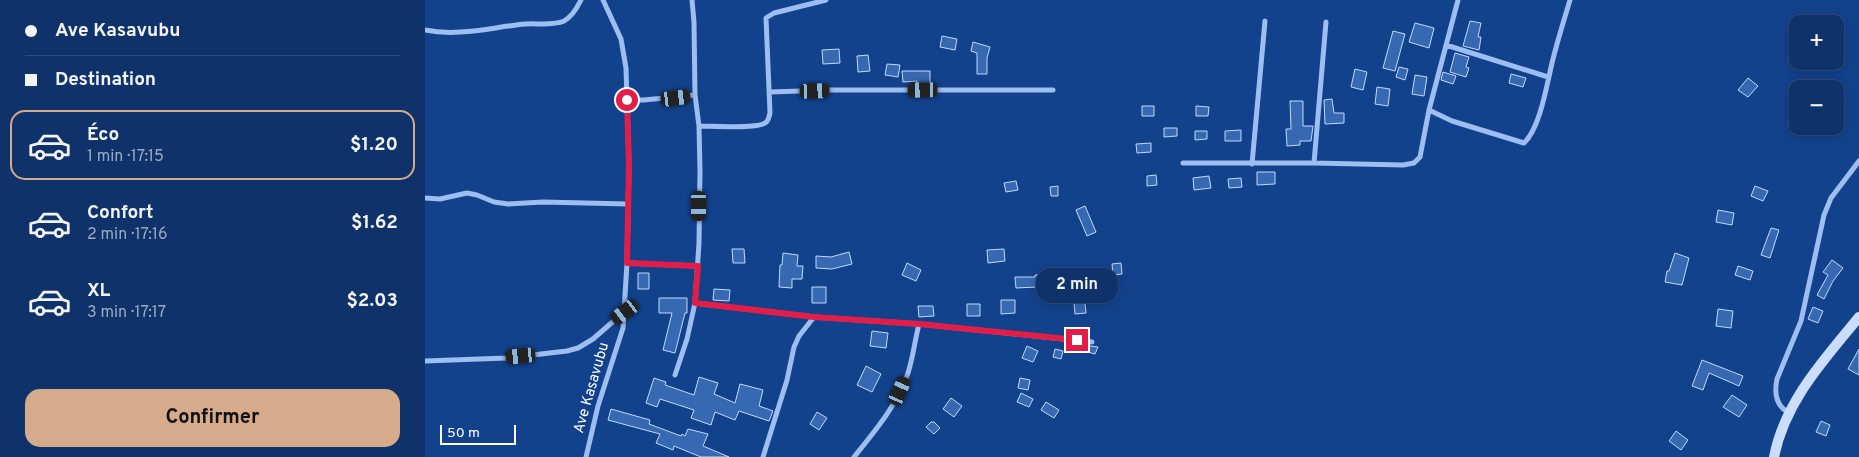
<!DOCTYPE html>
<html lang="fr">
<head>
<meta charset="utf-8">
<style>
	body { margin:0; font-family:Overpass,sans-serif; background:#1c3e71; color:#f1f3f6; height:100vh; display:flex; flex-direction:column; font-size:19px; white-space:nowrap }
	* { box-sizing:border-box; margin:0 }
	p { font-size:16px; color:#9baac0 }
	.icon { flex:none; width:28px; height:28px; fill:none; stroke:currentColor; stroke-width:2; stroke-linecap:round; stroke-linejoin:round }
	.map { position:relative; flex:1; overflow:hidden }
	.panel { display:flex; flex-direction:column; background:#0e3269; width:425px }
	.panel>* { flex:none }
	.top-card { display:grid; align-content:center; height:110px; padding:0 25px; background:#0e3269 }
	.fabs { position:absolute; left:1364px; top:15px; display:grid; gap:10px }
	.fabs a { display:grid; place-items:center; width:55px; height:55px; border-radius:10px; background:#0e3269; box-shadow:0 2px 12px #0003,0 0 0 1px #2e4d7d; font-size:25px }
	.scale { position:absolute; left:15px; bottom:12px; width:76px; box-sizing:border-box; padding-left:5px; border:2px solid #fff; border-top:0; font-size:14px; line-height:18px; white-space:nowrap; color:#fff; -webkit-text-stroke:4px #13428c; paint-order:stroke }
	.end { position:absolute; width:22px; height:22px; margin:-11px; border:6px solid #e11d48; background:#fff; box-shadow:0 0 0 2px #fff }
	.from { border-radius:50% }
	.bubble { position:absolute; height:35px; border-radius:15px; background:#0e3269; box-shadow:0 2px 12px #0003,0 0 0 1px #2e4d7d; font-size:16px; font-weight:700; line-height:35px; text-align:center }
	.car { position:absolute; width:15px; height:30px; margin:-15px -8px; border-radius:6px; box-shadow:0 0 4px 1px #0007; background:linear-gradient(#222 24%,#8ab4d8 0 40%,#222 0 76%,#8ab4d8 0 86%,#222 0) }
	.top-card b { display:flex; align-items:center; gap:18px; height:48px; font-size:19px }
	.top-card b+b { border-top:1px solid #2e4d7d }
	.top-card i { width:12px; height:12px; background:#f1f3f6 }
	ul { padding:0; list-style:none }
	li { display:flex; align-items:center; gap:15px; height:70px; margin:0 10px 8px; padding:0 15px; border:2px solid transparent; border-radius:15px }
	li div { flex:1 }
	li b { display:block; font-size:19px }
	li em { font-style:normal; font-weight:700 }
	li.current { border-color:#d6ab8b }
	li>.icon { width:45px; height:45px; stroke-width:1.5 }
	.action { display:flex; gap:10px; margin-top:auto; padding:10px 25px }
	.action a { flex:1; height:58px; border-radius:15px; background:#d6ab8b; color:#111; font-size:20px; font-weight:700; line-height:58px; text-align:center }
	main { display:flex; flex:1; min-height:0 }
	.map>svg:first-child { display:block }
</style>
</head>
<body>
<main>
<section class="panel">
<div class="top-card">
<b><i class="from"></i>Ave Kasavubu</b>
<b><i></i>Destination</b>
</div>
<ul>
<li class="current"><svg class="icon" aria-label="car" viewBox="0 0 24 24"><path d="M5 17H2v-5l4-1 3-4h7l3 4 3 1v5h-3M9 17h6M6 11h13"/><circle cx="7" cy="17" r="2"/><circle cx="17" cy="17" r="2"/></svg><div><b>Éco</b><p>1 min · 17:15</p></div><em>$1.20</em></li>
<li><svg class="icon" aria-label="car" viewBox="0 0 24 24"><path d="M5 17H2v-5l4-1 3-4h7l3 4 3 1v5h-3M9 17h6M6 11h13"/><circle cx="7" cy="17" r="2"/><circle cx="17" cy="17" r="2"/></svg><div><b>Confort</b><p>2 min · 17:16</p></div><em>$1.62</em></li>
<li><svg class="icon" aria-label="car" viewBox="0 0 24 24"><path d="M5 17H2v-5l4-1 3-4h7l3 4 3 1v5h-3M9 17h6M6 11h13"/><circle cx="7" cy="17" r="2"/><circle cx="17" cy="17" r="2"/></svg><div><b>XL</b><p>3 min · 17:17</p></div><em>$2.03</em></li>
</ul>
<div class="action"><a>Confirmer</a></div>
</section>
<div class="map">
<svg width="1434" height="457" viewBox="0 0 1434 457">
	<rect width="100%" height="100%" fill="#13428c"/>
	<path fill="#3769b3" stroke="#c2d9fc" d="M 1045,21 L 1056,23 L 1053,37 L 1056,37 L 1054,50 L 1038,46 Z
		M 990,23 L 1009,28 L 1004,48 L 984,42 Z
		M 968,31 L 980,34 L 970,71 L 958,68 Z
		M 517,36 L 532,39 L 530,50 L 515,47 Z
		M 548,42 L 565,47 L 562,58 L 562,74 L 552,74 L 552,53 L 546,51 Z
		M 1372,46 L 1372,66 L 1363,58 Z
		M 414,49 L 415,63 L 398,64 L 397,50 Z
		M 1030,53 L 1044,57 L 1041,67 L 1044,68 L 1041,77 L 1025,72 Z
		M 443,55 L 445,71 L 433,72 L 432,56 Z
		M 462,64 L 475,65 L 473,77 L 460,75 Z
		M 974,67 L 983,69 L 980,80 L 971,77 Z
		M 930,69 L 942,72 L 938,90 L 926,87 Z
		M 477,71 L 505,71 L 505,84 L 492,84 L 492,81 L 478,82 Z
		M 1018,72 L 1031,76 L 1028,84 L 1016,80 Z
		M 1086,74 L 1101,78 L 1098,87 L 1084,83 Z
		M 990,75 L 1002,77 L 999,96 L 987,94 Z
		M 1323,78 L 1333,86 L 1323,97 L 1313,90 Z
		M 952,87 L 965,89 L 963,106 L 950,104 Z
		M 907,99 L 909,113 L 919,113 L 919,123 L 900,124 L 899,100 Z
		M 865,101 L 878,101 L 878,126 L 888,126 L 886,141 L 875,141 L 875,145 L 862,146 L 861,129 L 866,129 Z
		M 717,106 L 729,106 L 729,116 L 717,116 Z
		M 771,106 L 784,107 L 783,116 L 771,116 Z
		M 739,128 L 752,128 L 752,136 L 739,137 Z
		M 816,130 L 816,141 L 800,141 L 800,131 Z
		M 770,131 L 782,131 L 782,139 L 770,140 Z
		M 726,143 L 726,152 L 712,153 L 711,144 Z
		M 832,172 L 850,172 L 850,184 L 832,185 Z
		M 731,175 L 732,185 L 722,186 L 722,176 Z
		M 784,176 L 786,188 L 769,190 L 768,178 Z
		M 816,178 L 817,187 L 804,188 L 803,179 Z
		M 591,181 L 593,190 L 581,192 L 579,183 Z
		M 633,186 L 633,196 L 626,196 L 625,187 Z
		M 1330,186 L 1343,191 L 1338,201 L 1326,196 Z
		M 660,206 L 671,232 L 662,236 L 651,210 Z
		M 1293,210 L 1309,213 L 1307,225 L 1291,222 Z
		M 1346,228 L 1354,230 L 1345,258 L 1336,255 Z
		M 307,249 L 319,249 L 320,263 L 308,263 Z
		M 579,249 L 580,261 L 563,263 L 562,250 Z
		M 424,252 L 427,264 L 407,269 L 391,268 L 391,256 L 406,257 Z
		M 358,253 L 373,255 L 372,266 L 378,266 L 377,279 L 367,279 L 367,288 L 354,287 L 355,265 L 357,265 Z
		M 1250,253 L 1264,258 L 1257,285 L 1240,282 L 1242,271 L 1244,271 Z
		M 1407,260 L 1418,268 L 1408,281 L 1399,299 L 1392,295 L 1403,275 L 1398,272 Z
		M 482,263 L 496,270 L 491,281 L 477,275 Z
		M 696,263 L 697,274 L 688,275 L 687,264 Z
		M 1313,266 L 1328,271 L 1325,280 L 1310,275 Z
		M 213,273 L 224,273 L 224,289 L 213,289 Z
		M 623,274 L 634,274 L 636,288 L 612,293 L 612,287 L 591,288 L 590,277 L 610,277 L 610,275 Z
		M 387,287 L 401,287 L 401,303 L 387,303 Z
		M 289,289 L 305,290 L 304,301 L 288,300 Z
		M 234,298 L 262,298 L 262,313 L 260,313 L 250,353 L 238,350 L 247,313 L 234,313 Z
		M 576,300 L 590,300 L 590,313 L 576,314 Z
		M 649,303 L 660,303 L 661,313 L 650,314 Z
		M 542,304 L 555,304 L 555,316 L 542,316 Z
		M 493,306 L 508,306 L 509,316 L 494,317 Z
		M 1388,307 L 1398,311 L 1393,323 L 1383,319 Z
		M 1293,309 L 1308,311 L 1306,328 L 1291,326 Z
		M 447,331 L 463,333 L 461,348 L 445,346 Z
		M 602,346 L 613,351 L 608,362 L 597,358 Z
		M 665,346 L 673,347 L 670,354 L 663,352 Z
		M 630,349 L 638,351 L 636,359 L 628,357 Z
		M 1434,349 L 1434,375 L 1423,369 Z
		M 1277,360 L 1318,376 L 1314,386 L 1284,373 L 1278,390 L 1267,386 Z
		M 441,366 L 456,374 L 447,392 L 432,385 Z
		M 274,377 L 293,383 L 289,394 L 310,403 L 315,384 L 338,390 L 334,406 L 348,411 L 344,421 L 314,411 L 310,420 L 290,412 L 286,425 L 266,418 L 269,410 L 235,399 L 232,407 L 221,403 L 229,378 L 241,382 L 240,385 L 269,395 Z
		M 595,378 L 605,380 L 603,390 L 593,388 Z
		M 596,393 L 608,399 L 604,407 L 592,402 Z
		M 1307,395 L 1322,405 L 1314,417 L 1298,407 Z
		M 526,398 L 537,406 L 529,417 L 518,409 Z
		M 621,402 L 634,410 L 629,418 L 616,410 Z
		M 186,409 L 225,420 L 224,424 L 256,436 L 257,434 L 260,436 L 263,429 L 283,434 L 278,446 L 304,457 L 276,457 L 249,446 L 248,450 L 231,443 L 235,434 L 183,420 Z
		M 392,412 L 402,418 L 394,430 L 385,424 Z
		M 1396,421 L 1405,425 L 1401,436 L 1391,432 Z
		M 506,422 L 509,422 L 515,428 L 509,434 L 501,427 Z
		M 1251,431 L 1263,440 L 1256,450 L 1244,441 Z"/>
	<g fill="none" stroke-linecap="round" stroke-linejoin="round">
		<path stroke="#9cbef0" stroke-width="5" d="M 0,30 C 33,37 68,27 100,24 C 112,23 128,26 139,21 C 147,17 152,8 156,0
			M 1021,45 L 1123,77
			M 345,92 L 405,90 L 628,90
			M 202,100 L 219,100 L 270,95
			M 1004,110 L 1027,121 L 1099,143 C 1116,127 1122,82 1128,59 C 1133,39 1139,20 1145,0
			M 274,126 C 286,126 332,129 340,123 C 344,121 344,116 345,113 L 341,18 L 349,13 L 401,0
			M 758,163 L 889,163 L 978,165 L 989,163 L 995,157 L 1004,110 L 1033,0
			M 889,163 L 901,22
			M 827,164 L 840,21
			M 0,198 L 15,199 L 42,193 L 52,195 L 69,202 L 83,204 L 118,202 L 203,204
			M 202,263 L 273,266
			M 270,303 L 389,317 L 494,324 L 667,342
			M 0,361 L 82,358 L 142,351 L 153,348 L 168,339 L 199,312
			M 250,375 L 262,339 L 270,303 L 274,243 L 275,171 L 274,126 L 270,95 L 269,22 L 267,0
			M 1364,413 C 1351,406 1349,393 1352,379 L 1376,321 L 1399,215 L 1406,198 L 1434,161
			M 161,457 L 173,406 L 198,328 L 202,263 L 204,166 L 201,68 L 196,39 L 178,0
			M 338,457 L 362,380 L 369,347 L 374,336 L 389,317
			M 429,457 C 449,432 473,404 483,373 C 488,357 490,340 494,324"/>
		<path stroke="#caddfb" stroke-width="10" d="M 1349,457 C 1360,401 1399,360 1434,317"/>
	</g>
	<g fill="none" stroke-linecap="round" stroke-linejoin="round">
		<path stroke="#e11d48" stroke-width="6" d="M 202,100 L 204,166 L 202,263 L 273,266 L 270,303 L 389,317 L 494,324 L 652,340"/>
	</g>
	<g text-anchor="middle" dominant-baseline="central" stroke-width="4.5" stroke-linejoin="round" paint-order="stroke">
		<g font-size="15" fill="#fff" stroke="#13428c">
			<text transform="translate(167 388) rotate(-74)">Ave Kasavubu</text>
		</g>
	</g>
</svg>
<div class="fabs">
<a>+</a>
<a>−</a>
</div>
<div class="scale">50 m</div>
<i class="end from" style="left:202px;top:100px"></i>
<i class="end" style="left:652px;top:340px"></i>
<div class="bubble" style="left:611px;top:268px;width:82px">2 min</div>
<i class="car" style="left:498px;top:90px;rotate:269deg"></i>
<i class="car" style="left:390px;top:91px;rotate:88deg"></i>
<i class="car" style="left:251px;top:98px;rotate:83deg"></i>
<i class="car" style="left:274px;top:206px;rotate:180deg"></i>
<i class="car" style="left:200px;top:312px;rotate:233deg"></i>
<i class="car" style="left:96px;top:356px;rotate:264deg"></i>
<i class="car" style="left:475px;top:391px;rotate:24deg"></i>
</div>
</main>
</body>
</html>
